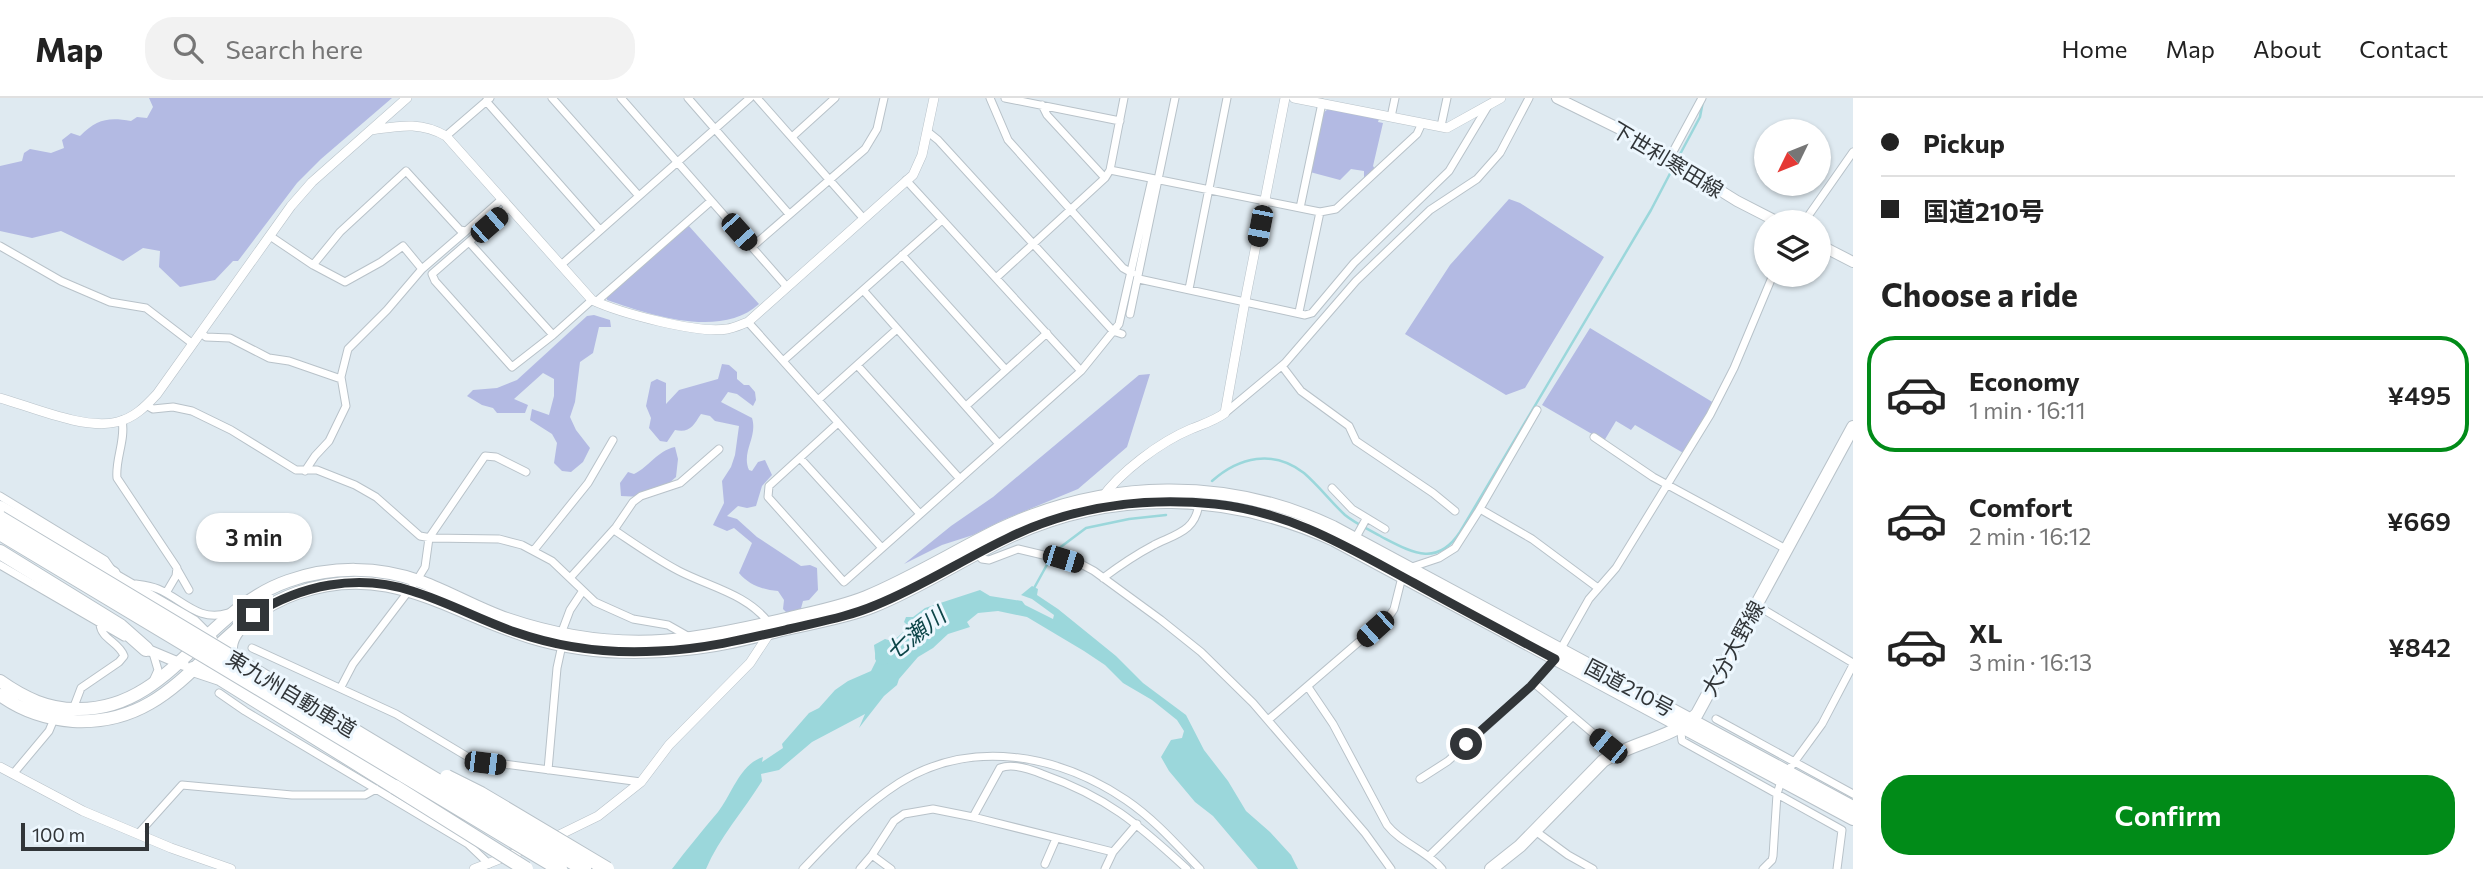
<!DOCTYPE html>
<html lang="en">
<head>
<meta charset="utf-8">
<style>
	body { margin:0; font-family:Commissioner,"Noto Sans JP",sans-serif; background:#f2f2f2; color:#222; height:100vh; display:flex; flex-direction:column; font-size:26px; white-space:nowrap }
	* { box-sizing:border-box; margin:0 }
	p { font-size:23px; color:#767676 }
	.icon { flex:none; width:38px; height:38px; fill:none; stroke:currentColor; stroke-width:2; stroke-linecap:round; stroke-linejoin:round }
	.map { position:relative; flex:1; overflow:hidden }
	.panel { display:flex; flex-direction:column; background:#fff; width:630px }
	.panel>* { flex:none }
	.guide { display:grid; align-content:center; height:154px; padding:0 28px; background:#fff }
	.needle { width:46px; rotate:227deg }
	.tools { position:absolute; left:1754px; top:21px; display:grid; gap:14px }
	.tools a { display:grid; place-items:center; width:77px; height:77px; border-radius:50%; background:#fff; box-shadow:0 2px 5px #0004; font-size:35px }
	.scale { position:absolute; left:21px; bottom:18px; width:128px; box-sizing:border-box; padding-left:7px; border:4px solid #313538; border-top:0; font-size:19px; line-height:24px; white-space:nowrap; color:#313538; -webkit-text-stroke:5px #edf7fe; paint-order:stroke }
	.end { position:absolute; width:32px; height:32px; margin:-16px; border:9px solid #313538; background:#fff; box-shadow:0 0 0 4px #fff }
	.from { border-radius:50% }
	.bubble { position:absolute; height:49px; border-radius:24px; background:#fff; box-shadow:0 2px 5px #0004; font-size:23px; font-weight:600; line-height:49px; text-align:center }
	.car { position:absolute; width:21px; height:42px; margin:-21px -10px; border-radius:9px; box-shadow:0 0 5px 2px #0007; background:linear-gradient(#222 24%,#8ab4d8 0 40%,#222 0 76%,#8ab4d8 0 86%,#222 0) }
	.guide b { display:flex; align-items:center; gap:24px; height:66px; font-size:26px }
	.guide b+b { border-top:2px solid #e0e0e0 }
	.guide i { width:18px; height:18px; background:#222 }
	ul { padding:0; list-style:none }
	li { display:flex; align-items:center; gap:21px; height:116px; margin:0 14px 10px; padding:0 14px; border:4px solid transparent; border-radius:28px }
	li div { flex:1 }
	li b { display:block; font-size:26px }
	li em { font-style:normal; font-weight:600 }
	li.current { border-color:#018b18 }
	li>.icon { width:63px; height:63px; stroke-width:1.5 }
	h2 { padding:0 28px; font-size:32px; line-height:84px }
	.primary-button { display:flex; gap:14px; margin-top:auto; padding:14px 28px }
	.primary-button a { flex:1; height:80px; border-radius:28px; background:#018b18; color:#fff; font-size:28px; font-weight:600; line-height:80px; text-align:center }
	header { display:flex; align-items:center; gap:42px; box-sizing:border-box; height:98px; padding:0 35px; background:#fff; border-bottom:2px solid #e0e0e0 }
	header strong { font-size:33px }
	nav { display:flex; gap:38px; margin-inline-start:auto; font-size:24px }
	.search { width:490px; height:63px; background:#f2f2f2; display:flex; align-items:center; gap:18px; box-sizing:border-box; padding:0 24px; border-radius:28px; color:#767676; font-size:26px }
	main { display:flex; flex:1; min-height:0 }
	.map>svg:first-child { display:block }
</style>
</head>
<body>
<header>
<strong>Map</strong>
<div class="search"><svg class="icon" aria-label="search" viewBox="0 0 24 24"><circle cx="10" cy="10" r="6"/><path d="M15 15l6 6"/></svg>Search here</div>
<nav><a>Home</a><a>Map</a><a>About</a><a>Contact</a></nav>
</header>
<main>
<div class="map">
<svg width="1853" height="771" viewBox="0 0 1853 771">
	<rect width="100%" height="100%" fill="#dfeaf1"/>
	<path fill="#b3bae3" d="M 149,0 L 392,0 L 321,61 L 297,85 L 238,163 L 233,163 L 215,182 L 180,189 L 159,169 L 160,153 L 143,150 L 123,163 L 61,133 L 32,140 L 0,133 L 0,68 L 22,63 L 24,55 L 30,51 L 51,55 L 64,50 L 62,42 L 71,35 L 80,38 C 97,21 108,19 131,23 L 137,19 L 147,20 L 153,9 Z
		M 1328,11 L 1379,21 L 1378,24 L 1383,25 L 1373,68 L 1375,71 L 1364,81 L 1364,73 L 1351,71 L 1340,82 L 1310,74 L 1323,15 Z
		M 1509,101 L 1520,105 L 1604,159 L 1525,290 L 1506,297 L 1405,236 L 1450,167 Z
		M 688,127 L 759,206 C 721,241 650,217 607,202 L 607,198 Z
		M 594,217 L 610,222 L 611,229 L 599,229 L 593,255 L 580,264 L 575,304 L 570,319 L 576,332 L 590,350 L 583,364 L 571,374 L 562,373 L 554,365 L 557,345 L 552,336 L 530,322 L 532,311 L 549,317 L 554,298 L 554,281 L 543,275 L 514,301 L 528,307 L 525,315 L 497,315 L 493,310 L 482,307 L 467,298 L 473,292 L 497,290 L 517,282 L 587,218 Z
		M 1590,230 L 1714,305 L 1685,356 L 1635,327 L 1631,332 L 1616,323 L 1604,343 L 1542,307 Z
		M 722,266 L 729,267 L 737,274 L 737,281 L 744,287 L 749,287 L 755,294 L 756,302 L 753,308 L 737,296 L 728,294 L 721,304 L 752,320 C 758,339 741,354 749,372 L 752,373 L 758,364 L 765,362 L 772,377 L 762,388 L 756,408 L 747,410 L 738,408 L 727,418 L 737,421 L 757,439 L 801,468 L 810,467 L 817,470 L 818,492 L 809,502 L 803,503 L 800,514 L 787,515 L 783,511 L 784,502 L 778,493 C 763,492 749,487 739,475 L 752,445 L 734,430 L 727,433 L 713,427 L 724,405 L 722,383 L 731,369 L 735,357 L 739,328 L 715,323 L 710,318 L 701,316 C 693,328 690,335 675,332 L 667,344 L 660,343 L 649,330 L 651,320 L 646,308 L 651,284 L 657,281 L 666,285 L 666,306 L 679,292 L 718,281 Z
		M 1150,276 L 1127,349 L 1078,391 L 1003,422 L 973,437 L 942,447 L 904,466 L 951,428 L 993,399 L 1139,277 Z
		M 675,349 L 678,361 L 676,379 C 658,396 645,400 621,398 L 620,385 L 628,374 L 634,376 C 650,368 657,353 675,349 Z"/>
	<path fill="#9bd7db" d="M 1032,488 L 1038,491 L 1037,497 L 1058,511 L 1116,558 L 1143,585 L 1186,617 L 1204,652 L 1228,683 L 1246,713 L 1270,734 L 1291,757 L 1298,771 L 1258,771 L 1213,718 L 1195,704 L 1169,673 L 1161,659 L 1171,642 L 1182,640 L 1184,633 L 1177,622 L 1152,602 L 1123,585 L 1105,567 L 1084,553 L 1027,519 L 998,513 L 978,515 L 967,524 L 970,529 L 948,536 L 933,550 L 918,559 L 899,581 L 897,587 L 884,598 L 859,630 L 865,616 L 812,644 L 779,672 L 761,676 L 762,683 C 744,712 719,740 706,771 L 672,771 C 687,751 702,733 718,714 C 732,696 740,666 763,659 L 762,664 L 783,650 L 782,646 L 809,615 L 819,610 L 835,592 L 848,583 L 871,573 L 876,563 L 874,547 L 885,541 C 900,546 914,549 925,535 L 922,533 L 916,535 L 904,524 L 906,519 L 913,519 L 925,510 L 980,492 L 990,498 L 1022,503 L 1025,507 L 1053,521 L 1054,517 L 1032,501 L 1021,497 Z"/>
	<g fill="none" stroke-linecap="round" stroke-linejoin="round">
		<path stroke="#9bd7db" stroke-width="2.5" d="M 1678,60 L 1700,19 L 1703,3
			M 1212,383 C 1239,359 1273,351 1304,375 C 1319,388 1331,404 1345,417 C 1356,426 1370,432 1382,439 C 1413,455 1437,469 1460,434 L 1651,112 L 1675,66
			M 1033,492 L 1054,454 L 1086,430 L 1129,421 L 1166,417"/>
		<path stroke="#9bd7db" stroke-width="16" d="M 883,559 L 903,545 L 930,520"/>
		<defs>
			<path id="minor" d="M 552,0 L 639,98
				M 621,0 L 787,189
				M 688,0 L 789,116
				M 757,0 L 864,121
				M 990,0 L 1008,42 L 1123,170 L 1132,175
				M 1005,0 L 1120,23
				M 486,3 L 600,132
				M 1042,7 L 1047,17 L 1105,80
				M 1391,19 L 1395,0
				M 1441,28 L 1447,0
				M 928,34 L 938,42 L 1113,233 L 1122,236
				M 446,38 L 490,0
				M 792,39 L 835,0
				M 1669,61 L 1702,0
				M 1110,72 L 1320,114 L 1336,111 L 1417,36 L 1422,25
				M 906,82 L 1081,273
				M 509,109 L 432,176 L 435,183 L 512,269 L 553,237 L 592,202
				M 1300,110 L 1322,5
				M 1804,124 L 1853,54
				M 270,138 L 313,167 L 345,184 L 381,164 L 403,148 L 422,171
				M 469,144 L 553,237
				M 0,148 L 61,183 L 110,204 L 146,210 L 193,246
				M 752,149 L 865,51 L 877,31 L 884,0
				M 902,157 L 1006,272
				M 313,167 L 340,134 L 406,73 L 460,132 L 466,133 L 502,101
				M 561,167 L 750,0
				M 996,180 L 1105,80 L 1110,72 L 1124,0
				M 1139,181 L 1305,217 L 1312,215 L 1354,165 L 1449,73 L 1488,8
				M 1189,191 L 1227,0
				M 863,192 L 999,346
				M 596,204 L 711,103
				M 1299,214 L 1320,114
				M 1130,216 L 1175,0
				M 748,224 L 920,416
				M 201,235 L 206,239 L 230,240 L 269,260 L 289,263 L 341,281
				M 783,263 L 942,122
				M 857,267 L 960,381
				M 1282,268 L 1301,293 L 1349,328 L 1356,343 L 1433,395 L 1455,413
				M 818,302 L 897,231
				M 146,307 L 153,311 L 173,309 L 192,313 L 231,332 L 296,372 L 317,372 L 355,387 L 376,399 L 420,438 L 431,440 L 499,441 L 522,447 L 552,463 L 595,504 L 633,521 L 668,527 L 691,540
				M 966,308 L 1047,235
				M 1225,315 L 1285,265 L 1356,183 L 1430,112 L 1477,81 L 1500,55 L 1529,0
				M 122,322 C 126,342 115,361 117,380 L 177,470 L 176,478 L 166,495
				M 838,325 L 769,388 L 768,399 L 844,484 L 1081,273 L 1119,226 L 1152,81
				M 1594,339 L 1653,379 L 1786,451
				M 800,360 L 882,450
				M 305,373 L 315,358 L 329,343 L 346,308 L 341,279 L 348,251 L 387,212 L 422,171 L 466,133
				M 1332,390 L 1352,411 L 1385,431
				M 0,398 L 105,462 L 112,472
				M 1480,411 L 1532,441 L 1598,490
				M 614,432 C 635,446 656,461 679,473 C 710,489 747,496 769,525
				M 1355,441 L 1366,421
				M 534,452 L 588,385 L 613,342
				M 977,456 L 982,461 L 989,462 L 1018,451 L 1081,466 L 1094,473 L 1161,522 L 1201,554 L 1253,605 L 1365,735 L 1391,771
				M 0,467 L 124,539
				M 1409,470 L 1439,460 L 1455,450 L 1478,414 L 1537,312
				M 177,471 L 189,492
				M 570,480 L 616,429 L 633,404 L 641,398 L 680,385 L 719,351
				M 1103,480 C 1119,468 1137,456 1154,447 C 1176,436 1196,433 1199,405
				M 136,486 C 143,487 151,488 158,491 C 182,501 199,525 228,515
				M 1756,507 L 1853,565
				M 561,536 L 570,512 L 582,494
				M 252,550 L 396,616 L 473,662 L 641,684
				M 153,555 L 158,572 L 153,583
				M 1534,585 L 1608,648 L 1614,656
				M 341,589 L 353,566 L 417,482 L 425,469 L 429,440 L 485,358 L 496,359 L 526,374
				M 1308,589 L 1333,626 L 1387,727 C 1402,746 1426,752 1442,771
				M 219,595 L 245,613 L 468,746 L 489,766
				M 73,611 L 81,590 L 119,564 L 124,558 C 119,544 101,541 100,526
				M 1716,621 L 1853,696
				M 1268,622 L 1390,517 L 1394,511 L 1402,479
				M 1680,628 L 1682,643 L 1842,732 L 1837,771
				M 548,672 L 557,570 L 562,547
				M 1787,674 L 1822,626 L 1853,567
				M 13,676 L 49,633 L 54,621
				M 1420,681 L 1448,663 L 1531,588 L 1555,561 L 1589,501 L 1616,470 L 1710,317 L 1734,270 L 1773,177
				M 1534,732 L 1568,757 L 1593,771
				M 138,736 L 182,687 L 292,697 L 365,697 L 376,691
				M 1113,754 L 973,719 L 1000,670 C 1012,665 1030,671 1042,676 C 1107,699 1137,725 1187,771
				M 872,757 L 891,771
				M 1429,758 L 1572,619
				M 1045,766 L 1055,743
				M 803,771 C 832,740 863,708 899,685 C 971,640 1058,656 1126,702 C 1154,721 1176,746 1200,771
				M 860,771 L 872,757 L 894,723 L 904,716 L 933,711 L 973,719
				M 1105,771 L 1113,754 L 1137,726
				M 1763,771 L 1772,762 L 1773,758 L 1777,696 L 1781,683"/>
			<path id="tertiary" d="M 1294,0 L 1447,30 L 1501,0
				M 371,32 C 399,28 420,23 446,38 L 592,202 C 620,215 698,236 727,231 C 734,230 742,226 748,224 L 913,77 L 922,57 L 934,0
				M 0,300 C 32,309 84,332 117,324 C 134,320 145,309 157,296 L 291,108 L 312,84 L 407,0
				M 1101,401 C 1120,374 1160,344 1191,331 C 1203,326 1214,323 1225,315 L 1245,203 L 1285,0
				M 0,669 L 83,713 L 171,750 L 231,771
				M 551,741 L 598,718 L 641,684 L 669,647 L 750,565 L 771,533
				M 474,771 L 528,750"/>
			<path id="secondary" d="M 1557,0 L 1626,34 L 1737,103 L 1778,124
				M 1818,146 L 1853,164
				M 113,476 L 194,523 L 212,541
				M 146,551 L 184,567"/>
			<path id="primary" d="M 1491,771 L 1520,748 L 1603,663 C 1631,645 1675,639 1697,616 L 1853,329"/>
			<path id="trunk" d="M 0,583 C 24,600 49,612 79,611 C 170,611 204,512 288,483 C 331,468 379,468 422,484 C 451,495 478,511 507,521 C 566,541 629,549 691,540 C 724,535 757,528 790,520 C 815,514 841,509 866,499 C 912,480 955,453 1000,431 C 1106,381 1228,379 1333,429 L 1853,709
				M 0,597 C 22,613 46,621 73,623 C 181,629 206,527 297,495 C 389,463 446,513 530,539 C 579,554 634,557 686,551 C 722,548 756,538 791,530 C 819,523 848,519 874,508 C 921,489 963,461 1009,439 C 1114,390 1230,394 1334,442 L 1853,721"/>
			<path id="motorway" d="M 0,410 L 113,476
				M 0,454 L 120,528 L 146,551
				M 235,566 C 225,550 231,538 243,525
				M 193,571 L 220,580 L 395,689"/>
		</defs>
		<use href="#minor" stroke="#b8c2c9" stroke-width="9"/>
		<use href="#tertiary" stroke="#b8c2c9" stroke-width="10"/>
		<use href="#secondary" stroke="#b8c2c9" stroke-width="12"/>
		<use href="#primary" stroke="#b8c2c9" stroke-width="14"/>
		<use href="#trunk" stroke="#b8c2c9" stroke-width="14"/>
		<use href="#motorway" stroke="#b8c2c9" stroke-width="16"/>
		<use href="#minor" stroke="#fff" stroke-width="7"/>
		<use href="#tertiary" stroke="#fff" stroke-width="9"/>
		<use href="#secondary" stroke="#fff" stroke-width="10"/>
		<use href="#primary" stroke="#fff" stroke-width="12"/>
		<use href="#trunk" stroke="#fff" stroke-width="12"/>
		<use href="#motorway" stroke="#fff" stroke-width="14"/>
		<defs>
			<path id="motorway-bridge" d="M 0,420 L 584,771
				M 0,435 L 560,771
				M 447,679 L 481,696 L 607,771
				M 395,689 L 526,771"/>
		</defs>
		<use href="#motorway-bridge" stroke="#b8c2c9" stroke-width="16" stroke-linecap="butt"/>
		<use href="#motorway-bridge" stroke="#fff" stroke-width="14"/>
	</g>
	<g fill="none" stroke-linecap="round" stroke-linejoin="round">
		<path stroke="#313538" stroke-width="9" d="M 253,517 C 301,487 357,475 412,493 C 448,504 480,522 515,534 C 561,550 611,556 659,553 C 704,551 746,541 789,531 C 818,524 848,519 876,507 C 921,489 962,462 1006,441 C 1072,408 1143,399 1215,406 C 1291,414 1349,450 1414,485 C 1461,511 1508,536 1555,561 L 1531,588 L 1466,646"/>
	</g>
	<g text-anchor="middle" dominant-baseline="central" stroke-width="6" stroke-linejoin="round" paint-order="stroke">
		<g font-size="21" fill="#313538" stroke="#edf7fe">
			<text transform="translate(1668 61) rotate(31)">下世利寒田線</text>
			<text transform="translate(1732 550) rotate(-61)">大分大野線</text>
			<text transform="translate(1630 589) rotate(28)">国道210号</text>
			<text transform="translate(292 595) rotate(31)">東九州自動車道</text>
		</g>
		<g font-size="23" font-style="italic" fill="#0e4649" stroke="#edf7fe">
			<text transform="translate(915 535) rotate(-38)">七瀬川</text>
		</g>
	</g>
</svg>
<div class="tools">
<a><svg class="needle" viewBox="-14 -14 28 28"><path d="M0-13l5 13h-10z" fill="#e53935"/><path d="M0 13l5-13h-10z" fill="#767676"/></svg></a>
<a><svg class="icon" aria-label="layers" viewBox="0 0 24 24"><path d="M12 4l9 5-9 5-9-5zM3 14l9 5 9-5"/></svg></a>
</div>
<div class="scale">100 m</div>
<i class="end from" style="left:1466px;top:646px"></i>
<i class="end" style="left:253px;top:517px"></i>
<div class="bubble" style="left:196px;top:415px;width:116px">3 min</div>
<i class="car" style="left:489px;top:127px;rotate:49deg"></i>
<i class="car" style="left:1260px;top:128px;rotate:191deg"></i>
<i class="car" style="left:739px;top:134px;rotate:138deg"></i>
<i class="car" style="left:1063px;top:461px;rotate:107deg"></i>
<i class="car" style="left:1375px;top:531px;rotate:228deg"></i>
<i class="car" style="left:1608px;top:648px;rotate:309deg"></i>
<i class="car" style="left:485px;top:665px;rotate:97deg"></i>
</div>
<section class="panel">
<div class="guide">
<b><i class="from"></i>Pickup</b>
<b><i></i>国道210号</b>
</div>
<h2>Choose a ride</h2>
<ul>
<li class="current"><svg class="icon" aria-label="car" viewBox="0 0 24 24"><path d="M5 17H2v-5l4-1 3-4h7l3 4 3 1v5h-3M9 17h6M6 11h13"/><circle cx="7" cy="17" r="2"/><circle cx="17" cy="17" r="2"/></svg><div><b>Economy</b><p>1 min · 16:11</p></div><em>¥495</em></li>
<li><svg class="icon" aria-label="car" viewBox="0 0 24 24"><path d="M5 17H2v-5l4-1 3-4h7l3 4 3 1v5h-3M9 17h6M6 11h13"/><circle cx="7" cy="17" r="2"/><circle cx="17" cy="17" r="2"/></svg><div><b>Comfort</b><p>2 min · 16:12</p></div><em>¥669</em></li>
<li><svg class="icon" aria-label="car" viewBox="0 0 24 24"><path d="M5 17H2v-5l4-1 3-4h7l3 4 3 1v5h-3M9 17h6M6 11h13"/><circle cx="7" cy="17" r="2"/><circle cx="17" cy="17" r="2"/></svg><div><b>XL</b><p>3 min · 16:13</p></div><em>¥842</em></li>
</ul>
<div class="primary-button"><a>Confirm</a></div>
</section>
</main>
</body>
</html>
